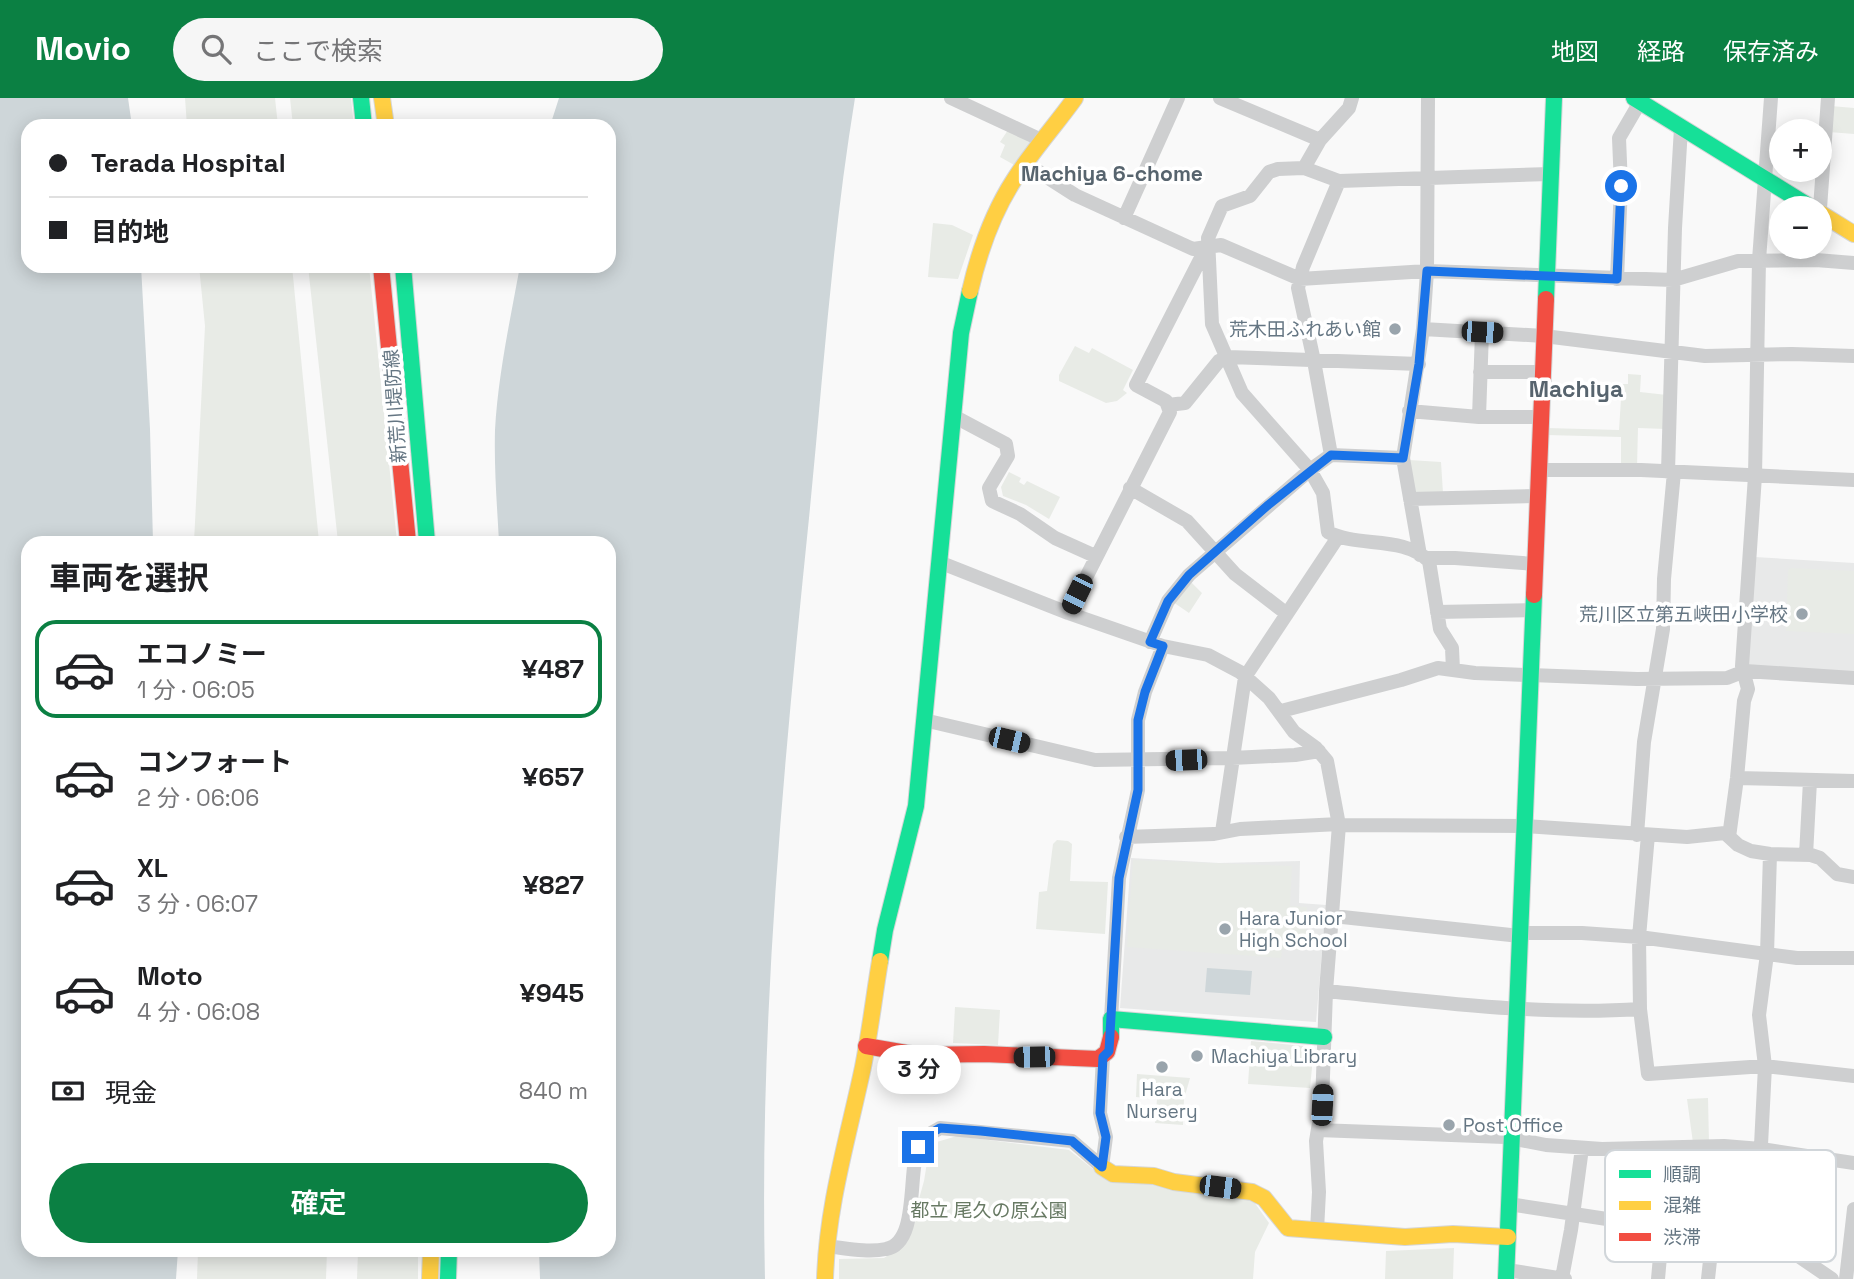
<!DOCTYPE html>
<html lang="ja">
<head>
<meta charset="utf-8">
<style>
	body { margin:0; font-family:"Space Grotesk","Noto Sans JP",sans-serif; background:#f6f6f6; color:#202124; height:100vh; display:flex; flex-direction:column; font-size:26px; white-space:nowrap }
	* { box-sizing:border-box; margin:0 }
	p { font-size:23px; color:#757577 }
	.icon { flex:none; width:38px; height:38px; fill:none; stroke:currentColor; stroke-width:2; stroke-linecap:round; stroke-linejoin:round }
	.map { position:relative; flex:1; overflow:hidden }
	.details { position:absolute; left:21px; top:438px; width:595px; height:721px; display:flex; flex-direction:column; background:#fff; border-radius:21px; box-shadow:0 4px 18px #0003 }
	.details>* { flex:none }
	.hud { position:absolute; left:21px; top:21px; width:595px; height:154px; border-radius:21px; box-shadow:0 4px 18px #0003; display:grid; align-content:center; height:154px; padding:0 28px; background:#fff }
	.buttons { position:absolute; left:1769px; top:21px; display:grid; gap:14px }
	.buttons a { display:grid; place-items:center; width:63px; height:63px; border-radius:50%; background:#fff; box-shadow:0 4px 18px #0003; font-size:35px }
	.end { position:absolute; width:32px; height:32px; margin:-16px; border:9px solid #1a73e8; background:#fff; box-shadow:0 0 0 4px #fff }
	.from { border-radius:50% }
	.bubble { position:absolute; height:49px; border-radius:24px; background:#fff; box-shadow:0 4px 18px #0003; font-size:23px; font-weight:600; line-height:49px; text-align:center }
	.car { position:absolute; width:21px; height:42px; margin:-21px -10px; border-radius:9px; box-shadow:0 0 5px 2px #0007; background:linear-gradient(#222 24%,#8ab4d8 0 40%,#222 0 76%,#8ab4d8 0 86%,#222 0) }
	.hud b { display:flex; align-items:center; gap:24px; height:66px; font-size:26px }
	.hud b+b { border-top:2px solid #e0e0e0 }
	.hud i { width:18px; height:18px; background:#202124 }
	ul { padding:0; list-style:none }
	li { display:flex; align-items:center; gap:21px; height:98px; margin:0 14px 10px; padding:0 14px; border:4px solid transparent; border-radius:21px }
	li div { flex:1 }
	li b { display:block; font-size:26px }
	li em { font-style:normal; font-weight:600 }
	li.selected { border-color:#0b8043 }
	li>.icon { width:63px; height:63px; stroke-width:1.5 }
	h2 { padding:0 28px; font-size:32px; line-height:84px }
	.pay { display:flex; align-items:center; gap:18px; height:77px; padding:0 28px; font-size:26px }
	.pay p { margin-inline-start:auto }
	.cta { display:flex; gap:14px; margin-top:auto; padding:14px 28px }
	.cta a { flex:1; height:80px; border-radius:42px; background:#0b8043; color:#fff; font-size:28px; font-weight:600; line-height:80px; text-align:center }
	header { display:flex; align-items:center; gap:42px; box-sizing:border-box; height:98px; padding:0 35px; background:#0b8043; color:#fff }
	header strong { font-size:33px }
	nav { display:flex; gap:38px; margin-inline-start:auto; font-size:24px }
	.search { width:490px; height:63px; background:#f6f6f6; display:flex; align-items:center; gap:18px; box-sizing:border-box; padding:0 24px; border-radius:38px; color:#757577; font-size:26px }
	.map>svg:first-child { display:block }
</style>
</head>
<body>
<header>
<strong>Movio</strong>
<div class="search"><svg class="icon" aria-label="search" viewBox="0 0 24 24"><circle cx="10" cy="10" r="6"/><path d="M15 15l6 6"/></svg>ここで検索</div>
<nav><a>地図</a><a>経路</a><a>保存済み</a></nav>
</header>
<div class="map">
<svg width="1854" height="1181" viewBox="0 0 1854 1181">
	<rect width="100%" height="100%" fill="#f9f9f9"/>
	<path fill="#e8e9e9" d="M 1755,459 L 1854,465 L 1854,577 L 1750,571 L 1746,566 Z
		M 1131,760 L 1219,765 L 1300,763 L 1299,805 L 1326,807 L 1316,924 L 1120,910 Z"/>
	<path fill="#e8ebe6" d="M 185,0 L 275,0 L 278,28 L 187,28 Z
		M 290,0 L 351,0 L 354,28 L 293,28 Z
		M 1831,8 L 1854,10 L 1854,36 L 1829,34 Z
		M 1008,32 L 1031,43 L 1016,68 L 1000,59 L 1005,47 L 1000,44 Z
		M 933,125 L 952,127 L 973,137 L 958,181 L 928,179 Z
		M 199,168 L 292,168 L 319,444 L 194,444 L 205,228 Z
		M 308,168 L 369,168 L 397,444 L 338,444 Z
		M 1075,248 L 1089,255 L 1092,250 L 1133,272 L 1123,292 L 1127,295 L 1117,303 L 1106,305 L 1059,283 L 1059,277 Z
		M 1628,276 L 1641,277 L 1640,294 L 1667,297 L 1666,331 L 1638,330 L 1637,369 L 1621,369 L 1621,339 L 1547,337 L 1547,330 L 1619,332 L 1622,286 L 1628,286 Z
		M 1409,362 L 1441,364 L 1443,395 L 1418,397 L 1413,393 Z
		M 1009,374 L 1021,380 L 1019,384 L 1024,387 L 1027,383 L 1060,399 L 1049,421 L 1026,407 L 1003,398 L 1001,389 Z
		M 1791,470 L 1854,473 L 1854,536 L 1786,533 L 1788,472 Z
		M 1190,483 L 1202,495 L 1189,515 L 1173,504 Z
		M 1057,742 L 1068,743 L 1072,746 L 1070,783 L 1108,784 L 1105,836 L 1036,831 L 1039,794 L 1047,793 L 1053,746 Z
		M 1133,762 L 1292,768 L 1290,808 L 1307,809 L 1305,852 L 1282,851 L 1281,860 L 1127,849 Z
		M 955,909 L 1000,912 L 998,947 L 953,945 Z
		M 1251,943 L 1314,949 L 1310,990 L 1248,986 Z
		M 1137,976 L 1190,980 L 1184,1001 L 1183,1027 L 1155,1025 L 1157,1001 L 1136,999 Z
		M 1708,1000 L 1709,1045 L 1693,1045 L 1687,1001 Z
		M 957,1038 L 1069,1052 L 1098,1075 L 1252,1101 L 1269,1125 L 1255,1154 L 1253,1181 L 839,1181 L 839,1161 L 884,1160 L 907,1144 L 924,1083 L 930,1046 Z
		M 1454,1150 L 1453,1181 L 1385,1181 L 1386,1153 Z
		M 198,1152 L 327,1152 L 326,1181 L 197,1181 Z
		M 358,1152 L 418,1152 L 418,1181 L 357,1181 Z"/>
	<path fill="#ced6d9" d="M 0,0 L 128,0 L 132,28 L 28,28 L 28,168 L 141,168 L 150,331 L 153,444 L 28,444 L 28,1152 L 178,1152 L 176,1181 L 0,1181 Z
		M 559,0 L 855,0 C 832,139 823,280 809,420 C 783,673 759,927 765,1181 L 540,1181 L 539,1152 L 609,1152 L 609,444 L 499,444 C 497,407 494,370 495,332 C 498,278 510,222 520,168 L 609,168 L 609,28 L 550,28 Z
		M 1207,870 L 1252,873 L 1250,897 L 1205,894 Z"/>
	<g fill="none" stroke-linecap="round" stroke-linejoin="round">
		<defs>
			<path id="fast" d="M 361,0 L 364,28
				M 1634,0 L 1812,110
				M 403,168 L 427,444
				M 1546,201 L 1554,0
				M 880,863 L 885,832 L 916,708 L 961,235 L 970,193
				M 1111,939 L 1111,921 L 1324,939
				M 448,1181 L 449,1152
				M 1506,1181 L 1534,497"/>
			<path id="slow" d="M 382,0 L 386,28
				M 1820,115 L 1854,136
				M 970,193 C 979,154 992,116 1014,82 C 1032,53 1055,28 1075,0
				M 1102,1069 L 1113,1076 L 1154,1078 L 1174,1084 L 1252,1094 L 1264,1100 L 1288,1130 L 1405,1139 L 1453,1136 L 1508,1139
				M 430,1181 L 431,1152
				M 825,1181 C 827,1108 848,1040 863,969 C 870,934 874,899 880,863"/>
			<path id="jam" d="M 381,168 L 408,444
				M 1534,497 L 1546,201
				M 866,948 L 918,957 L 984,956 L 1098,961 L 1107,954 L 1111,939"/>
		</defs>
		<use href="#fast" stroke="#d5d6d7" stroke-width="18"/>
		<use href="#slow" stroke="#d5d6d7" stroke-width="18"/>
		<use href="#jam" stroke="#d5d6d7" stroke-width="18"/>
		<path stroke="#cecfd0" stroke-width="14" d="M 951,0 L 1035,39 L 1042,45
			M 1220,0 L 1320,42
			M 1352,0 L 1349,10 L 1320,42 L 1304,70 L 1339,83 L 1550,76
			M 1025,65 L 1075,97 L 1193,151 L 1221,147 L 1300,181 L 1427,173 L 1673,182 L 1738,163 L 1816,162 L 1854,165
			M 1304,70 L 1278,71 L 1269,74 L 1250,98 L 1222,108 L 1208,140 L 1212,226 L 1242,295 L 1310,372 L 1323,395 L 1328,434 C 1357,450 1403,437 1429,463 L 1440,531 L 1452,550 L 1453,572
			M 1820,110 L 1828,0
			M 1124,120 L 1178,0
			M 1617,181 L 1621,88 L 1619,40 L 1640,4
			M 1423,231 L 1544,238 L 1705,258 L 1792,256 L 1854,258
			M 1480,274 L 1543,274
			M 1168,307 L 1185,305 L 1219,263 L 1228,259 L 1419,266
			M 1409,313 L 1479,319 L 1541,319
			M 1479,319 L 1482,234
			M 953,321 L 959,321 L 1006,346 L 1008,358 L 989,390 L 992,403 L 1020,416 L 1055,440 L 1095,458
			M 1331,357 L 1314,263 L 1298,190 L 1303,169 L 1339,83
			M 1539,372 L 1641,372 L 1854,382
			M 1668,374 L 1675,130 L 1681,30
			M 1130,390 L 1187,423 L 1235,476 L 1287,516
			M 1410,401 L 1538,398
			M 1420,457 L 1403,360 L 1423,231 L 1427,173 L 1428,0
			M 1426,460 L 1455,460 L 1535,466
			M 939,464 L 1068,515 L 1163,548 L 1208,557 L 1240,574 L 1269,600 L 1294,634 L 1316,650 L 1327,663 L 1339,727 L 1326,893 L 1322,1007 L 1316,1043 L 1319,1094 L 1317,1132
			M 1437,514 L 1533,512
			M 1068,515 L 1170,314 L 1166,303 L 1136,287 L 1207,148
			M 1150,544 L 1168,503 L 1189,477 L 1310,372 L 1331,357 L 1403,360
			M 1281,613 L 1401,582 L 1438,570 L 1475,575 L 1637,581 L 1727,580 L 1745,573 L 1854,580
			M 924,622 L 1095,662 L 1232,660 L 1295,657 L 1319,653
			M 1737,680 L 1854,683
			M 1339,727 L 1525,728 L 1687,739 L 1725,735 L 1738,747 L 1751,753 L 1770,756 L 1811,757 L 1820,760 L 1837,776 L 1854,779
			M 1222,734 L 1245,579 L 1338,439
			M 1637,737 L 1644,644 L 1663,531 L 1664,481 L 1674,374
			M 1648,737 L 1639,839 L 1640,911 L 1648,976 L 1765,968 L 1854,978
			M 1126,739 L 1214,736 L 1240,731 L 1339,726
			M 1729,739 L 1737,680 L 1744,603 L 1748,591 L 1742,568 L 1755,378 L 1759,162 L 1771,0
			M 1806,757 L 1810,683
			M 1333,818 L 1520,838
			M 1521,835 L 1582,835 L 1639,839 L 1797,860 L 1854,860
			M 1326,893 C 1430,903 1536,918 1640,911
			M 1111,921 L 1119,780 L 1138,692 L 1138,622 L 1145,594 L 1163,548
			M 1318,1032 L 1505,1039 L 1546,1047 L 1602,1051 L 1724,1048 L 1761,1051 L 1854,1065
			M 1102,1069 L 1106,1039 L 1100,1015 L 1103,959
			M 1509,1106 L 1633,1125 L 1759,1126 L 1788,1151 L 1832,1181
			M 1707,1125 L 1712,1144 L 1708,1181
			M 1757,1126 L 1765,968 L 1759,917 L 1767,856 L 1770,756
			M 826,1148 C 845,1150 867,1155 886,1151 C 920,1145 907,1072 919,1047 C 924,1038 932,1035 940,1030 L 1072,1043 L 1102,1069
			M 1507,1172 L 1565,1181
			M 1562,1180 L 1571,1132 L 1582,1050
			M 1658,1181 L 1663,1125
			M 1846,1181 L 1854,1111"/>
		<use href="#fast" stroke="#16e098" stroke-width="16"/>
		<use href="#slow" stroke="#ffcf43" stroke-width="16"/>
		<use href="#jam" stroke="#f24e42" stroke-width="16"/>
	</g>
	<g fill="none" stroke-linecap="round" stroke-linejoin="round">
		<path stroke="#1a73e8" stroke-width="9" d="M 918,1049 L 924,1039 L 940,1030 L 981,1033 L 1072,1043 L 1102,1069 L 1106,1039 L 1100,1015 L 1103,959 L 1109,953 L 1119,780 L 1138,692 L 1138,622 L 1145,594 L 1163,548 L 1150,544 L 1168,503 L 1189,477 L 1267,408 L 1331,357 L 1403,360 L 1419,266 L 1427,173 L 1617,181 L 1621,88"/>
	</g>
	<g fill="#99a4ac" stroke="#fff" stroke-width="2.5">
		<circle cx="1395" cy="231" r="7"/>
		<circle cx="1802" cy="516" r="7"/>
		<circle cx="1225" cy="831" r="7"/>
		<circle cx="1197" cy="958" r="7"/>
		<circle cx="1162" cy="969" r="7"/>
		<circle cx="1449" cy="1027" r="7"/>
	</g>
	<g text-anchor="middle" dominant-baseline="central" stroke-width="7" stroke-linejoin="round" paint-order="stroke">
		<g font-size="19" fill="#657683" stroke="#fff" text-anchor="start">
			<text x="1381" y="231" text-anchor="end">荒木田ふれあい館</text>
			<text x="1788" y="516" text-anchor="end">荒川区立第五峡田小学校</text>
			<text x="1239" y="820">Hara Junior<tspan x="1239" dy="22">High School</tspan></text>
			<text x="1211" y="958">Machiya Library</text>
			<text x="1162" y="991" text-anchor="middle">Hara<tspan x="1162" dy="22">Nursery</tspan></text>
			<text x="1463" y="1027">Post Office</text>
		</g>
		<g font-size="19" fill="#657683" stroke="#fff">
			<text transform="translate(395 308) rotate(-94)">新荒川堤防線</text>
		</g>
		<g font-size="19" fill="#687a64" stroke="#fff">
			<text x="989" y="1112">都立 尾久の原公園</text>
		</g>
		<g font-size="21" font-weight="bold" fill="#57646e" stroke="#fff">
			<text x="1112" y="75">Machiya 6-chome</text>
		</g>
		<g font-size="23" font-weight="bold" fill="#57646e" stroke="#fff">
			<text x="1576" y="291">Machiya</text>
		</g>
	</g>
	<rect x="1605" y="1052" width="231" height="112" rx="10" fill="#fff" stroke="#d1d6da" stroke-width="2"/>
	<rect x="1619" y="1072" width="32" height="8" fill="#16e098"/>
	<rect x="1619" y="1103" width="32" height="9" fill="#ffcf43"/>
	<rect x="1619" y="1135" width="32" height="8" fill="#f24e42"/>
	<g font-size="19" fill="#657683">
		<text x="1663" y="1083">順調</text>
		<text x="1663" y="1114">混雑</text>
		<text x="1663" y="1146">渋滞</text>
	</g>
</svg>
<div class="buttons">
<a>+</a>
<a>−</a>
</div>
<i class="end from" style="left:1621px;top:88px"></i>
<i class="end" style="left:918px;top:1049px"></i>
<div class="bubble" style="left:877px;top:947px;width:84px">3 分</div>
<i class="car" style="left:1482px;top:234px;rotate:93deg"></i>
<i class="car" style="left:1077px;top:496px;rotate:206deg"></i>
<i class="car" style="left:1009px;top:642px;rotate:103deg"></i>
<i class="car" style="left:1186px;top:662px;rotate:268deg"></i>
<i class="car" style="left:1034px;top:959px;rotate:269deg"></i>
<i class="car" style="left:1322px;top:1007px;rotate:3deg"></i>
<i class="car" style="left:1220px;top:1089px;rotate:97deg"></i>
<div class="hud">
<b><i class="from"></i>Terada Hospital</b>
<b><i></i>目的地</b>
</div>
<section class="details">
<h2>車両を選択</h2>
<ul>
<li class="selected"><svg class="icon" aria-label="car" viewBox="0 0 24 24"><path d="M5 17H2v-5l4-1 3-4h7l3 4 3 1v5h-3M9 17h6M6 11h13"/><circle cx="7" cy="17" r="2"/><circle cx="17" cy="17" r="2"/></svg><div><b>エコノミー</b><p>1 分 · 06:05</p></div><em>¥487</em></li>
<li><svg class="icon" aria-label="car" viewBox="0 0 24 24"><path d="M5 17H2v-5l4-1 3-4h7l3 4 3 1v5h-3M9 17h6M6 11h13"/><circle cx="7" cy="17" r="2"/><circle cx="17" cy="17" r="2"/></svg><div><b>コンフォート</b><p>2 分 · 06:06</p></div><em>¥657</em></li>
<li><svg class="icon" aria-label="car" viewBox="0 0 24 24"><path d="M5 17H2v-5l4-1 3-4h7l3 4 3 1v5h-3M9 17h6M6 11h13"/><circle cx="7" cy="17" r="2"/><circle cx="17" cy="17" r="2"/></svg><div><b>XL</b><p>3 分 · 06:07</p></div><em>¥827</em></li>
<li><svg class="icon" aria-label="car" viewBox="0 0 24 24"><path d="M5 17H2v-5l4-1 3-4h7l3 4 3 1v5h-3M9 17h6M6 11h13"/><circle cx="7" cy="17" r="2"/><circle cx="17" cy="17" r="2"/></svg><div><b>Moto</b><p>4 分 · 06:08</p></div><em>¥945</em></li>
</ul>
<div class="pay"><svg class="icon" aria-label="cash" viewBox="0 0 24 24"><path d="M3 7h18v10H3z"/><circle cx="12" cy="12" r="2"/></svg>現金<p>840 m</p></div>
<div class="cta"><a>確定</a></div>
</section>
</div>
</body>
</html>
